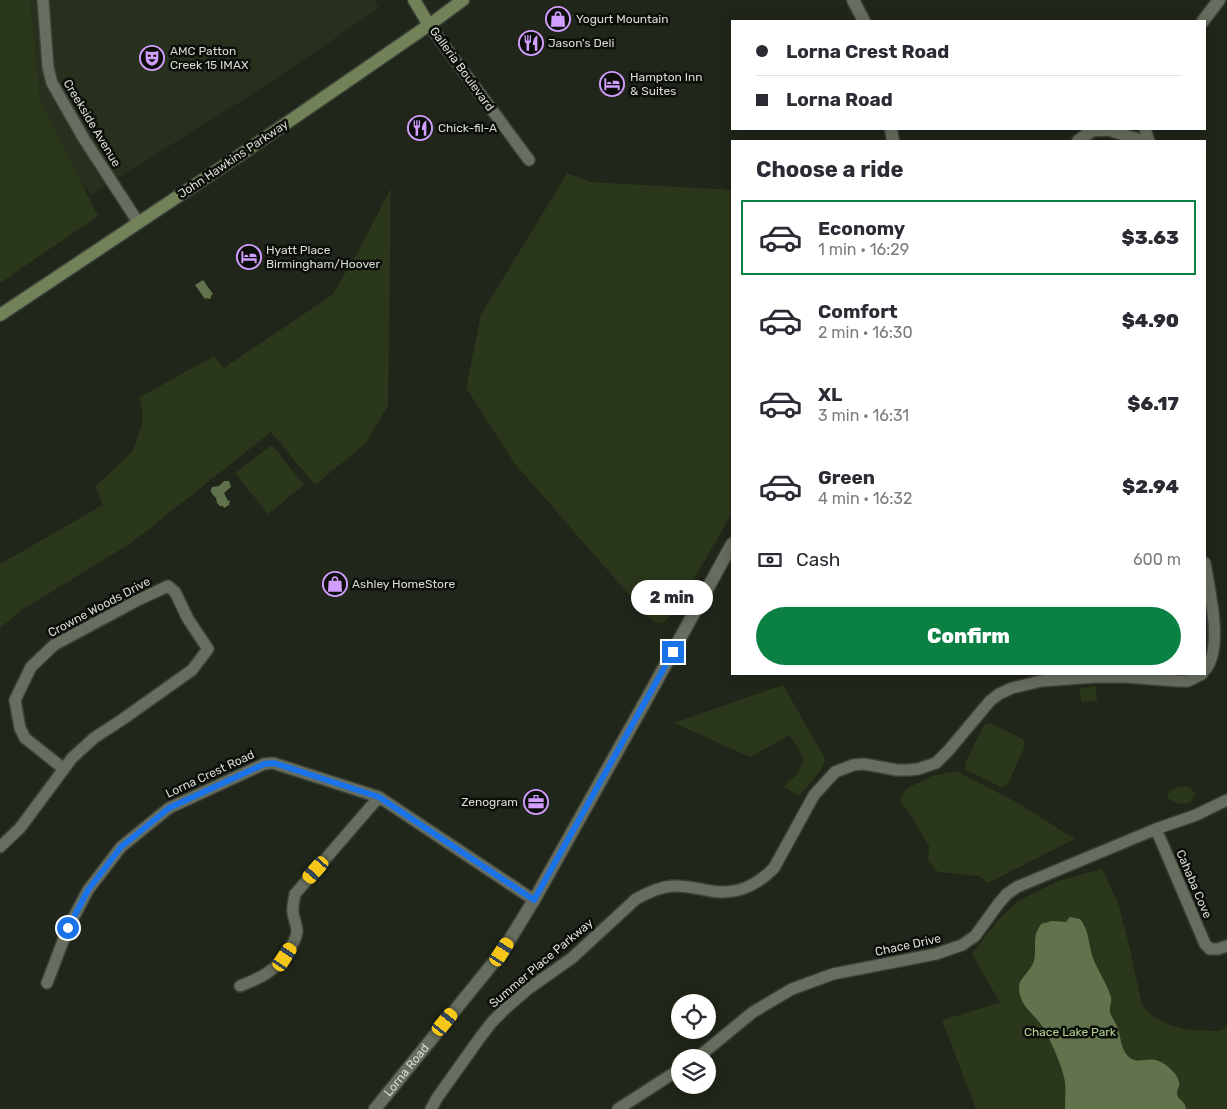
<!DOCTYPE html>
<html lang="en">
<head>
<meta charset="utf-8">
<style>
	body { margin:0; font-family:Rubik,sans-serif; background:#f2f2f3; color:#2b2b33; height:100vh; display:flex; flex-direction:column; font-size:19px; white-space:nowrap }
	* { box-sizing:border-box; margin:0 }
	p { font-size:16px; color:#7c7c81 }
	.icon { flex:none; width:28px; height:28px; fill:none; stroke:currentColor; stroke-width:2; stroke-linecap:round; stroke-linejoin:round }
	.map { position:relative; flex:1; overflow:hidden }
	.panel { position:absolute; left:731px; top:140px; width:475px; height:535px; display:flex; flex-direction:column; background:#fff; border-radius:0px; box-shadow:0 2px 12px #0003 }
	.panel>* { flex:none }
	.guide { position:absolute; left:731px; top:20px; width:475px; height:110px; border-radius:0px; box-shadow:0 2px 12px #0003; display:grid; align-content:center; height:110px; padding:0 25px; background:#fff }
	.controls { position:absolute; left:671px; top:994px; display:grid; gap:10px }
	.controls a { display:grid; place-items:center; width:45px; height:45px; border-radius:50%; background:#fff; box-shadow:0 2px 12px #0003; font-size:25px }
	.end { position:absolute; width:22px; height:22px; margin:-11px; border:6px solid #1a73e8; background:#fff; box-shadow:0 0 0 2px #fff }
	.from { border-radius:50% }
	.bubble { position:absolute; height:35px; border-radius:18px; background:#fff; box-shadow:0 2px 12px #0003; font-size:16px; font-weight:800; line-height:35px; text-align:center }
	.car { position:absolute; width:15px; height:30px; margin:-15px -8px; border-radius:6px; box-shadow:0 0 4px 1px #0007; background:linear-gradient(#f5c518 24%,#345 0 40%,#f5c518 0 76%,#345 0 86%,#f5c518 0) }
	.guide b { display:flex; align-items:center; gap:18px; height:48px; font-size:19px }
	.guide b+b { border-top:1px solid #e1e1e2 }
	.guide i { width:12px; height:12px; background:#2b2b33 }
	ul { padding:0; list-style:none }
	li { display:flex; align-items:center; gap:15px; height:75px; margin:0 10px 8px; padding:0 15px; border:2px solid transparent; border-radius:0px }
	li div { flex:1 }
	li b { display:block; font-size:19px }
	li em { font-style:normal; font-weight:800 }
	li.current { border-color:#0b8043 }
	li>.icon { width:45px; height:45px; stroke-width:1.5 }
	h2 { padding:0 25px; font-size:22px; line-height:60px }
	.pay { display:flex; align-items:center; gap:12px; height:55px; padding:0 25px; font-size:19px }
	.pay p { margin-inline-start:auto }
	.button { display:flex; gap:10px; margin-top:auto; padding:10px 25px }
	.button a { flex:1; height:58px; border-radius:30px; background:#0b8043; color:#fff; font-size:20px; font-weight:800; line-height:58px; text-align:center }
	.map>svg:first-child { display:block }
</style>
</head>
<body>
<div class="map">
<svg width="1227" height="1109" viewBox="0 0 1227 1109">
	<rect width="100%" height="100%" fill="#20261a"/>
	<path fill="#272f1d" d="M 14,0 L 374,0 L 379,8 L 273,81 L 91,195 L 26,110 Z"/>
	<path fill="#2b371b" d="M 0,0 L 30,0 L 40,100 L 98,216 L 0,283 Z
		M 567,173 L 590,182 L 732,190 L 732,513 L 678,607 L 664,623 L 653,622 L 515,464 L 466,388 L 481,315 Z
		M 391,188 L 388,405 L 367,442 L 315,485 L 271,432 L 131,543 L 20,611 L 0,628 L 0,564 L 103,505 L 95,487 L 133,451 L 143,420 L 140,397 L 214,356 L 224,368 L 332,295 L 360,248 Z
		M 272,445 L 304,485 L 268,514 L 235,473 Z
		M 783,685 L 825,758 L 822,769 L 799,796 L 783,787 L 798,774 L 804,759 L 790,735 L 750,757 L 674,723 Z
		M 1096,686 L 1097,701 L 1081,702 L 1080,688 Z
		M 990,723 L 1023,739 L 1025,746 L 1008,784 L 1001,787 L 966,770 L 965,764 L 984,725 Z
		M 956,771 L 1016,802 L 1075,839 L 988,883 L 979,876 L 938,872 L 928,860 L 929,846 L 913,819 L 900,800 L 906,789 L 932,776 Z
		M 1181,786 L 1189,787 L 1195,793 L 1191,802 C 1182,805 1175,804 1168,798 L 1168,793 L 1172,789 Z
		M 1102,869 L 1118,903 L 1130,949 L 1142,1005 L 1151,1015 L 1170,1025 L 1189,1030 L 1219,1031 L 1227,1027 L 1227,1109 L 976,1109 L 942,1020 L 1000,1003 L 972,954 L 999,919 L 1018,901 L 1058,881 Z"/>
	<path fill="#61734c" d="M 203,280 L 213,294 L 211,296 L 211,298 L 209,299 L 207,298 L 205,299 L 195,285 Z
		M 224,481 L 229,481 L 231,487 L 224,493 L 228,501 L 230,500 L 229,505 L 224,508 L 223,506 L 220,506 L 217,503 L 216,498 C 213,494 209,493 212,487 L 219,486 Z
		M 1070,917 L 1080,919 C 1090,932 1088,944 1093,958 C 1098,971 1107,984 1111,997 C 1112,1002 1109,1007 1110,1012 C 1111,1017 1115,1021 1117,1026 C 1121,1035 1120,1047 1127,1055 C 1135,1065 1145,1058 1155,1060 C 1164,1061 1178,1074 1179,1082 C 1180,1087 1177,1089 1177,1093 C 1177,1100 1185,1100 1186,1109 L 1065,1109 C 1065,1100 1066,1091 1065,1082 C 1063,1067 1051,1042 1044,1029 C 1035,1013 1019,1008 1019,987 C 1019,978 1031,971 1034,961 C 1036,952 1034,943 1036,934 C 1037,931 1039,927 1041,924 L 1052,921 L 1066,922 Z"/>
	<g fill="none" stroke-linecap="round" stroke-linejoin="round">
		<defs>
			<path id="minor" d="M 43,0 L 48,67 L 52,83 L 84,139 L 138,222
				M 429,25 L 529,160
				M 1145,129 L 1149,141
				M 1091,131 L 1108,130 L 1138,139
				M 1205,563 C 1209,590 1224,648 1205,670
				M 1156,829 L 1205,944 L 1210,949 L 1218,949 L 1227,946
				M 0,847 L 20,828 L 72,758 L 94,738 L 123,719 L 192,670 L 208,649 L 188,619 L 175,592 L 168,586 L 136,601 L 54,645 L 31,667 L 15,700 L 20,728 L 25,738 L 64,769
				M 47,983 L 68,928 L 88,890 L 121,847 L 169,808 L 264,764 L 273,763 L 379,797 L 534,900
				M 240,986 C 263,977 275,971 289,950 C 293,944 296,939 297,932 C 297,925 294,920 293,913 C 292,906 294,900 295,894 L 379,797
				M 697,1058 L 753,1012 L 792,989 L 833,974 L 936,954 L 962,945 L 975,936 L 999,903 L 1007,894 L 1017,887 L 1156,829 L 1196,815 L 1227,800
				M 431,1109 L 437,1098 L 479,1039 L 492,1022 L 507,1007 L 528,989 L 572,958 L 636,899 C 647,893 659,887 672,886 C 686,885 698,889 711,891 C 737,895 756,886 774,868 L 814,795 L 835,772 L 853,765 L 864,764 L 897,770 L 909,770 L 918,769 L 936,763 L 948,751 L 990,701 L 999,694 L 1012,688 L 1041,681 L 1095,677 L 1124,677 L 1179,681 L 1188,681 L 1202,674
				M 618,1109 L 680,1069"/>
			<g id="tertiary">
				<path d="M 853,0 L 864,21"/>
				<path d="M 1203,21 L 1219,0"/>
				<path d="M 891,129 L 893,141"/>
				<path d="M 1078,141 L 1094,129"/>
				<path id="s1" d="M 375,1109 L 502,952 L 534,900 L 645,702 L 732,544"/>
			</g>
			<path id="secondary" d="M 414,0 L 429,25
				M 0,315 L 243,153 L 429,25 L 463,0"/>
		</defs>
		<use href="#minor" stroke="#3b4036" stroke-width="14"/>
		<use href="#tertiary" stroke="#3b4036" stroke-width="15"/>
		<use href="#secondary" stroke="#3b4036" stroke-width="15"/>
		<use href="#minor" stroke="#676e5f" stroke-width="11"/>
		<use href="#tertiary" stroke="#676e5f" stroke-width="12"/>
		<use href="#secondary" stroke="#718258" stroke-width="12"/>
	</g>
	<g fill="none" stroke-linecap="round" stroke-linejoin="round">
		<path stroke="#1a73e8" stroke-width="6" d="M 68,928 L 88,890 L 121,847 L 169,808 L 264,764 L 274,763 L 379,797 L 534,900 L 673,652"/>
	</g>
	<defs>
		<symbol id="shop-ring" viewBox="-11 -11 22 22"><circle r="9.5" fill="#0c0e09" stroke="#d19dfe" stroke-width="1.5"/><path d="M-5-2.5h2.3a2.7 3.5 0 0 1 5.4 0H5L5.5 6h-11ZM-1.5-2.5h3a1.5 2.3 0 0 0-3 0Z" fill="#d19dfe"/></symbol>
		<symbol id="restaurant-ring" viewBox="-11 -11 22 22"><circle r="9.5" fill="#0c0e09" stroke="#d19dfe" stroke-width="1.5"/><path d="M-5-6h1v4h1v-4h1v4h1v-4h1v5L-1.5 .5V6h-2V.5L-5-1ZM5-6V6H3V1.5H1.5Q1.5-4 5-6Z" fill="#d19dfe"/></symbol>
		<symbol id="theatre-ring" viewBox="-11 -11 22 22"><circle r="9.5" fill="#0c0e09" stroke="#d19dfe" stroke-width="1.5"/><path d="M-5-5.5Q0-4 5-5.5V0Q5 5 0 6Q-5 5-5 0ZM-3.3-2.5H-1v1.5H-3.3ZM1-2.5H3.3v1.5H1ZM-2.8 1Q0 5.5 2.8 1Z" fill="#d19dfe"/></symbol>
		<symbol id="hotel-ring" viewBox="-11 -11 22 22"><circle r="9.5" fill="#0c0e09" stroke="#d19dfe" stroke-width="1.5"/><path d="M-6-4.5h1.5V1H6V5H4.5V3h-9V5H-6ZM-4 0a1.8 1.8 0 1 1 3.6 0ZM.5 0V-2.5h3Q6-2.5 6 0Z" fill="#d19dfe"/></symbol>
		<symbol id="office-ring" viewBox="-11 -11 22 22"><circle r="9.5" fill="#0c0e09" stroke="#d19dfe" stroke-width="1.5"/><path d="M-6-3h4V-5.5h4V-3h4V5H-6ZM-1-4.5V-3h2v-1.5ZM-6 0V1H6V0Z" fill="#d19dfe"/></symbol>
	</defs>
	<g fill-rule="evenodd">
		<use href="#shop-ring" x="544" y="5" width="28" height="28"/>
		<use href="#restaurant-ring" x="517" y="29" width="28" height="28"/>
		<use href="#theatre-ring" x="138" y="44" width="28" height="28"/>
		<use href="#hotel-ring" x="598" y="70" width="28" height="28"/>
		<use href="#restaurant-ring" x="406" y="114" width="28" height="28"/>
		<use href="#hotel-ring" x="235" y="243" width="28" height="28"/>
		<use href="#shop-ring" x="321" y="570" width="28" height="28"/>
		<use href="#office-ring" x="522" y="788" width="28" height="28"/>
	</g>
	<g text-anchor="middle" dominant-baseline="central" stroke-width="5" stroke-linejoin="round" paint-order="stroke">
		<g font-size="12" fill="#d7dbd3" stroke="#0c0e09" text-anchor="start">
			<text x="576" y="19">Yogurt Mountain</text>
			<text x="548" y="43">Jason's Deli</text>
			<text x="170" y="51">AMC Patton<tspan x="170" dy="14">Creek 15 IMAX</tspan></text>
			<text x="630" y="77">Hampton Inn<tspan x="630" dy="14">&amp; Suites</tspan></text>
			<text x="438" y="128">Chick-fil-A</text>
			<text x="266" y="250">Hyatt Place<tspan x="266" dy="14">Birmingham/Hoover</tspan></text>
			<text x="352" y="584">Ashley HomeStore</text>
			<text x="518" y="802" text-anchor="end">Zenogram</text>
		</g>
		<g font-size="12" fill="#d7dbd3" stroke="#0c0e09">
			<text transform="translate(462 69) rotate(54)">Galleria Boulevard</text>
			<text transform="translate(92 123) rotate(59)">Creekside Avenue</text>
			<text transform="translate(233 159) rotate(-34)">John Hawkins Parkway</text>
			<text transform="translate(99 607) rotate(-28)">Crowne Woods Drive</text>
			<text transform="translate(210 774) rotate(-25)">Lorna Crest Road</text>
			<text transform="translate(1194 884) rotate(67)">Cahaba Cove</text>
			<text transform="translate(908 945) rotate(-12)">Chace Drive</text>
			<text transform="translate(541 963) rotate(-40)">Summer Place Parkway</text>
			<text stroke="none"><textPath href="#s1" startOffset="50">Lorna Road</textPath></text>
		</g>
		<g font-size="12" fill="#b4d191" stroke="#0c0e09">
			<text x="1070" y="1032">Chace Lake Park</text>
		</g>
	</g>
</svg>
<div class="controls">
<a><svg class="icon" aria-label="locate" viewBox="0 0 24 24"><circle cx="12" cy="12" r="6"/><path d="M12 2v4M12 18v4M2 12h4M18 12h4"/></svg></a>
<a><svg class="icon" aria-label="layers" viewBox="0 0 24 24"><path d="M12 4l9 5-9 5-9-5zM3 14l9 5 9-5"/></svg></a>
</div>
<i class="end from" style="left:68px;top:928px"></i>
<i class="end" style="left:673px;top:652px"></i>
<div class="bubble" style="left:631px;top:580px;width:82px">2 min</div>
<i class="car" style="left:316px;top:870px;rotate:221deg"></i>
<i class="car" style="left:502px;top:952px;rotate:32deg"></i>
<i class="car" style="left:285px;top:957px;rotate:33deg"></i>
<i class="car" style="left:445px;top:1022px;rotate:39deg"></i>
<div class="guide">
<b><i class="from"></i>Lorna Crest Road</b>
<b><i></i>Lorna Road</b>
</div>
<section class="panel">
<h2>Choose a ride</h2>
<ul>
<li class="current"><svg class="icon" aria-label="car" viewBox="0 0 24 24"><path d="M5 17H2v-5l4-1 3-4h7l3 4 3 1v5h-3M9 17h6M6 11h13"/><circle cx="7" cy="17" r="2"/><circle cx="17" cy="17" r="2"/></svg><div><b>Economy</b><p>1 min · 16:29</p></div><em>$3.63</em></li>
<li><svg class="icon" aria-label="car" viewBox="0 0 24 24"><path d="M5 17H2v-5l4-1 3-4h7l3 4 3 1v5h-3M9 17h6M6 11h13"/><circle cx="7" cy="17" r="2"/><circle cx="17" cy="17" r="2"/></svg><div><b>Comfort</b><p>2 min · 16:30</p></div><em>$4.90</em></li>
<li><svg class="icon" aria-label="car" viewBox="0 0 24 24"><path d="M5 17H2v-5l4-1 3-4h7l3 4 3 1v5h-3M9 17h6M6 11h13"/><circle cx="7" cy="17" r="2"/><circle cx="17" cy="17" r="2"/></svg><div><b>XL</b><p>3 min · 16:31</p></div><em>$6.17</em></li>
<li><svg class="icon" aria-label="car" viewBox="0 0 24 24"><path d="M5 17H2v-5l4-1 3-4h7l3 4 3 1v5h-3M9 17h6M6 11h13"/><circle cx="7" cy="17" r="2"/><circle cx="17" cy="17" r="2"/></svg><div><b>Green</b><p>4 min · 16:32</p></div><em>$2.94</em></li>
</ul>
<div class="pay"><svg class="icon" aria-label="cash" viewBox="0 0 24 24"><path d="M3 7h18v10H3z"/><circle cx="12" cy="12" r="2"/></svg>Cash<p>600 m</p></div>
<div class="button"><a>Confirm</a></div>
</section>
</div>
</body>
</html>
